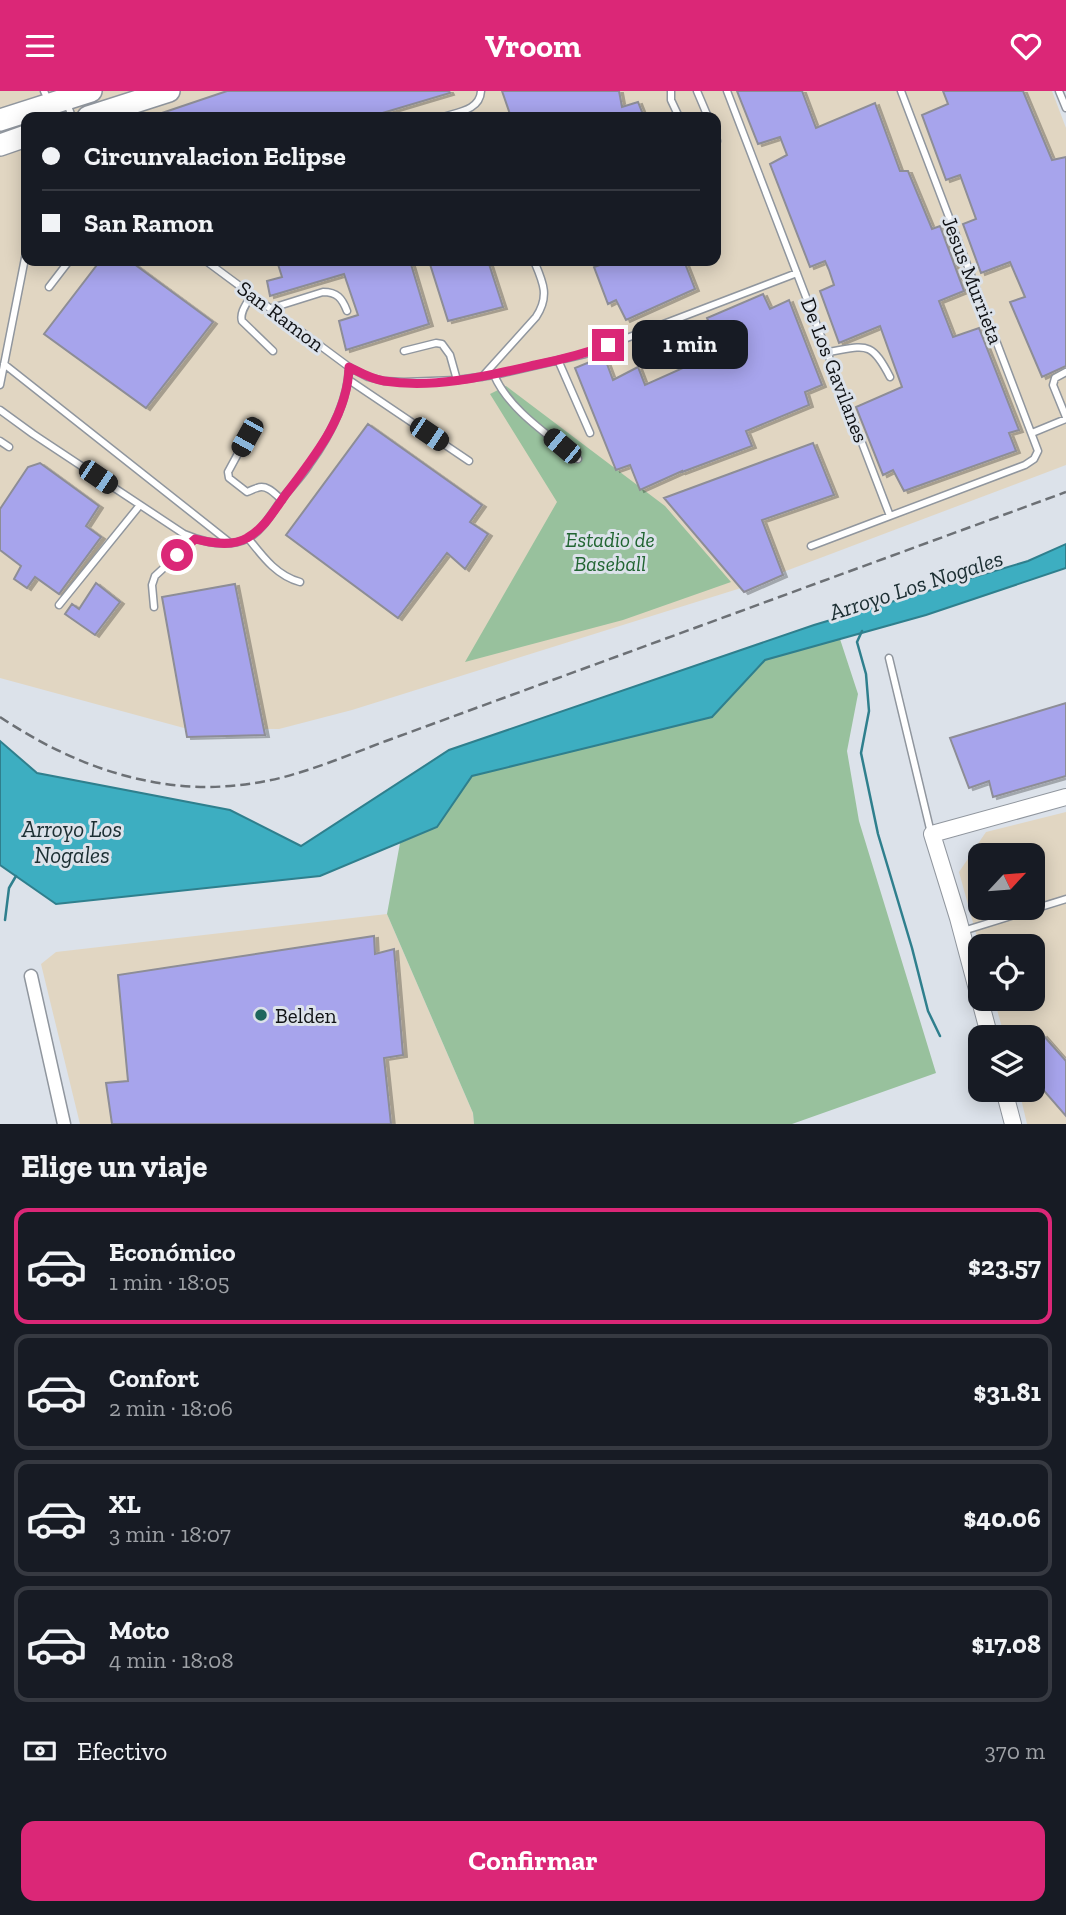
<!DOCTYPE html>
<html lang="es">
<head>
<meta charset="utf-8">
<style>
	body { margin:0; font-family:"Zilla Slab",serif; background:#20242c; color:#f1f3f6; height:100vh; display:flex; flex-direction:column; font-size:26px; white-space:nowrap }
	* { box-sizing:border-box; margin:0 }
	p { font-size:23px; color:#9ea1a6 }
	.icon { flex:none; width:38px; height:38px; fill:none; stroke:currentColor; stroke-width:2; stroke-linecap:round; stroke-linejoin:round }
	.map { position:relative; height:1033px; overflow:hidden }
	.side { display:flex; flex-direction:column; background:#171b24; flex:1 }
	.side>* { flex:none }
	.hud { position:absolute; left:21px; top:21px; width:700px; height:154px; border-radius:14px; box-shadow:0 4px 18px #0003; display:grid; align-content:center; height:154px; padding:0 21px; background:#171b24 }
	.needle { width:46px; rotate:64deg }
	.buttons { position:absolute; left:968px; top:752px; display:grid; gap:14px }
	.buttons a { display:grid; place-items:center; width:77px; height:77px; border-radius:14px; background:#171b24; box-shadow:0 4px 18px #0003; font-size:35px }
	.end { position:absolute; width:32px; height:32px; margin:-16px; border:9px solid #db2777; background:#fff; box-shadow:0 0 0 4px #fff }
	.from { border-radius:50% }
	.bubble { position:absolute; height:49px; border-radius:14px; background:#171b24; box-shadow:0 4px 18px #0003; font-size:23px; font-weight:800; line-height:49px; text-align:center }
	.car { position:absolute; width:21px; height:42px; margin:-21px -10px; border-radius:9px; box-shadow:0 0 5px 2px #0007; background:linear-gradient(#222 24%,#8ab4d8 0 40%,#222 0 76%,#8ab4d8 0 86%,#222 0) }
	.hud b { display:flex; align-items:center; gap:24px; height:66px; font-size:26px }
	.hud b+b { border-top:2px solid #363941 }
	.hud i { width:18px; height:18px; background:#f1f3f6 }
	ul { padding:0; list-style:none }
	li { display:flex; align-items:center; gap:21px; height:116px; margin:0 14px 10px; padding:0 7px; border:4px solid #363941; border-radius:14px }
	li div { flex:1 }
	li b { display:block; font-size:26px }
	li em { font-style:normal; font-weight:800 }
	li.on { border-color:#db2777 }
	li>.icon { width:63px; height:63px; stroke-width:1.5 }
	h2 { padding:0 21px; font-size:32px; line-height:84px }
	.pay { display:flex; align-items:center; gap:18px; height:77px; padding:0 21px; font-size:26px }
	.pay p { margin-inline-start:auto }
	.action { display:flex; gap:14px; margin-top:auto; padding:14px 21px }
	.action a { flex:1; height:80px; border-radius:14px; background:#db2777; color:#fff; font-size:28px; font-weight:800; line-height:80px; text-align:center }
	header { display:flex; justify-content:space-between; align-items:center; height:91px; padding:0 21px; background:#db2777; color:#fff; font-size:32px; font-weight:800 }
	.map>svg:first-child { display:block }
</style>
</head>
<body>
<header><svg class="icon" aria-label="menu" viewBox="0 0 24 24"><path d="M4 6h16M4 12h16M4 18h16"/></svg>Vroom<svg class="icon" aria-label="heart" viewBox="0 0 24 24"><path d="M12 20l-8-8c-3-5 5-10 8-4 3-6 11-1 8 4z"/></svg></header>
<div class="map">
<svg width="1066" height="1033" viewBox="0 0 1066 1033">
	<defs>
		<filter id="shadow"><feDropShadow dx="4" dy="2" stdDeviation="0" flood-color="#0004"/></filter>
	</defs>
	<rect width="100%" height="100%" fill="#dce2ea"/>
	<path fill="#e1d6c2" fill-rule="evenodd" d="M 0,0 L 1052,0 L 1066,37 L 1066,374 L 741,497 L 352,619 L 279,638 L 184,637 L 0,587 ZM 26,26 L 716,26 L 716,170 L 26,170 Z
		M 1066,721 L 1066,1033 L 1027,1033 L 1019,999 L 1032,999 L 1032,947 L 1005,947 L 994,908 L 1032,908 L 1032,856 L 980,857 L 959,781 L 986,741 ZM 980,765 L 1032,765 L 1032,817 L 980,817 Z
		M 387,823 L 473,1022 L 474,1033 L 80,1033 L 41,873 L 56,861 Z"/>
	<path fill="#98c19d" d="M 506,295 L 665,415 L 731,491 L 623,529 L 465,571 L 557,411 L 490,303 Z
		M 840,548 L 858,603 L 847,660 L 859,730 L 936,982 L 792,1033 L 474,1033 L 473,1022 L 387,823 L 400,752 L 437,736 L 472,685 L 712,626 L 765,569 Z"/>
	<path fill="#3daec1" stroke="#2f7f8d" stroke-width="2" d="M 1066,453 L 1066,477 L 926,524 L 765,569 L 712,626 L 472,685 L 437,736 L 320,785 L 56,813 L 0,774 L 0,650 L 37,682 L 230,719 L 301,755 L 449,659 L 814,534 L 1028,470 Z"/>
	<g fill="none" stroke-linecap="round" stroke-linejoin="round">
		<path stroke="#2f7f8d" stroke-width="2.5" d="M 862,540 L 857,551 L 866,583 L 869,620 L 861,662 L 878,743 L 912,857 L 928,920 L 940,945
			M 5,829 L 9,797 L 16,785"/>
	</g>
	<path fill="#a7a4ec" stroke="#8d8d96" stroke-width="2" filter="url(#shadow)" d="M 227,0 L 449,0 L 450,2 L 369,26 L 154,26 L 153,25 Z
		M 502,0 L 619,0 L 622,16 L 638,11 L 644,26 L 511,26 Z
		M 737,0 L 802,0 L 816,37 L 875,12 L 900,80 L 908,80 L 932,138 L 940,135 L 964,200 L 939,210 L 953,246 L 979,237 L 1019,339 L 1009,342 L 1016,360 L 904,400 L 893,379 L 883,384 L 856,316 L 902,296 L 880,235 L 839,252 L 820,200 L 834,194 L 829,179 L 825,170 L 810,176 L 770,73 L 787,64 L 780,46 L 758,53 Z
		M 943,0 L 1023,0 L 1052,69 L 1066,66 L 1066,275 L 1042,286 L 1010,211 L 1025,206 L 1010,171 L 981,182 L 963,133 L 976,128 L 960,84 L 946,89 L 922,24 L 948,13 Z
		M 100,170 L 130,170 L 213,231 L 146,317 L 44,243 Z
		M 277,170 L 410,170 L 429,233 L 346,259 L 339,230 L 358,224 L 344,183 L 270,205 L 267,190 L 282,186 Z
		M 429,170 L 488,170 L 503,216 L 448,230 Z
		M 612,170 L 684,170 L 695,198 L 626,229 L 616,209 L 608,213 L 594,176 Z
		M 763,203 L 770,218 L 789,209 L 822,294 L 805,301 L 809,314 L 746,340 L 752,355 L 682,381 L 682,380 L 640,399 L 630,374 L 616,379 L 575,277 L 604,265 L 613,289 L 638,276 L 645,294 L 721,260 L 707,227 Z
		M 368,333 L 482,414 L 470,431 L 488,443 L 465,478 L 447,462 L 398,527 L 286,444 Z
		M 813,352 L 834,404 L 762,429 L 783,484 L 744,501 L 664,407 Z
		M 40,372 L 99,415 L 86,435 L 101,446 L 59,503 L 35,486 L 27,497 L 14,488 L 21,475 L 0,459 L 0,418 L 28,376 Z
		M 96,492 L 120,511 L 95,544 L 65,523 L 72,513 L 79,518 Z
		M 235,493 L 265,644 L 187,646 L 162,506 Z
		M 1066,612 L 1066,685 L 993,706 L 989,690 L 969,697 L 950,647 Z
		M 374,845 L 375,863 L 394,858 L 403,964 L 384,967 L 391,1033 L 112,1033 L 106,992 L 128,990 L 118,884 Z
		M 1043,944 L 1066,970 L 1066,1025 L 1032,986 L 1032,955 Z"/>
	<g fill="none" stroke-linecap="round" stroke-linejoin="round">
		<defs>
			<path id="service" d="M 44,0 L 50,13 L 53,26
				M 671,0 L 671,9 L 679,26
				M 697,0 L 708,26
				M 727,0 L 890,425 L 1025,374 L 1034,368 L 1038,360 L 901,0
				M 1059,0 L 1066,17
				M 67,12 L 72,26
				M 443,26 C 458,21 480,19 481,0
				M 716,46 L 717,50 L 716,54
				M 206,170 L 349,276 L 368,286 L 384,290 L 404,291 L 457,289 L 494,284 L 585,263 L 797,182
				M 49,196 L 69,170
				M 252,203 C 248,211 239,221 242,230 L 273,260
				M 272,217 L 323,201 C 337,201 342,207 347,220
				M 404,260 L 436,252 L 442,253 L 450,264 L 457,289
				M 828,261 C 866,255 871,249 890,286
				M 558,269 L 590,342
				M 4,273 L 229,451
				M 1066,281 L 1055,287 L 1053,294 L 1066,326
				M 494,284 C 509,319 549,344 578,368
				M 482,286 L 536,226 C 550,205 543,191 534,170
				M 349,289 L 469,370
				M 0,294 L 26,162
				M 0,319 L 33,343 L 184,443 C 203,451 227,457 247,448 C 264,439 274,418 285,404 C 293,394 302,385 309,374 C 329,346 348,311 349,276
				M 1032,342 L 1066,328
				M 247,346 L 228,381 L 229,387 L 247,401 C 250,400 253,398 257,397 C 267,393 275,403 282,409
				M 0,350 L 9,356
				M 248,447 C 263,466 277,485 300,491
				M 811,455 L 890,425
				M 59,514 L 140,414
				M 154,516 L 152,494 L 155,485 L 195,448
				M 889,567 L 931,742
				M 963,840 L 1066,808"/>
			<path id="minor" d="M 31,885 L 64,1033"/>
			<path id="tertiary" d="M 990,947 L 958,827 L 932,743 L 1066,706
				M 1004,999 L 1013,1033"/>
			<path id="trunk" d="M 88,26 L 169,0
				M 0,29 L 91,0
				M 0,54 L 26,45"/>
		</defs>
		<use href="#service" stroke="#90969e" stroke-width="9"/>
		<use href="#minor" stroke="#90969e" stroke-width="15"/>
		<use href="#tertiary" stroke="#90969e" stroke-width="18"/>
		<use href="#trunk" stroke="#90969e" stroke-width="24"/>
		<use href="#service" stroke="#fff" stroke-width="6"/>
		<use href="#minor" stroke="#fff" stroke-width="12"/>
		<use href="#tertiary" stroke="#fff" stroke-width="16"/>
		<use href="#trunk" stroke="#fff" stroke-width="21"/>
		<path stroke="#6c7075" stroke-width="2.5" stroke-dasharray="10 5" stroke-linecap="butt" d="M 0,626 C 84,682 179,712 280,687 C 316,678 351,663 386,650 L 1066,401"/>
	</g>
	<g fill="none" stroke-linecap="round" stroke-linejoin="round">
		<path stroke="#db2777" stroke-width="9" d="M 177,464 L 195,448 C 211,452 232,456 247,447 C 264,438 275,418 286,403 C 314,366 348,325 349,276 C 361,282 371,288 384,290 C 434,298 487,285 535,274 C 560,269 584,263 608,254"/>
	</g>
	<circle fill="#1d665c" stroke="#dce2ea" stroke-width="2.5" cx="261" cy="924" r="7"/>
	<g text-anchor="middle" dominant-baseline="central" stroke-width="6" stroke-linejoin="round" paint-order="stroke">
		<g font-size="21" fill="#0f1114" stroke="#dce2ea">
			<text transform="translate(973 189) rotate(69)">Jesus Murrieta</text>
			<text transform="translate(281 225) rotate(37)">San Ramon</text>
			<text transform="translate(835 279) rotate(69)">De Los Gavilanes</text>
		</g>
		<g font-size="21" font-style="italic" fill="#216532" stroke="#dce2ea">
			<text x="610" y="448">Estadio de<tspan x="610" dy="24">Baseball</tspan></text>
		</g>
		<g font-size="21" fill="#0f1114" stroke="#dce2ea" text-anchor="start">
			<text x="275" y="924">Belden</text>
		</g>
		<g font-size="23" font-style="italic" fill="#1b2e32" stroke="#dce2ea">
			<text transform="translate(916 494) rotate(-18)">Arroyo Los Nogales</text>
			<text x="72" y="738">Arroyo Los<tspan x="72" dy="26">Nogales</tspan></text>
		</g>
	</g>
</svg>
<div class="buttons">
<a><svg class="needle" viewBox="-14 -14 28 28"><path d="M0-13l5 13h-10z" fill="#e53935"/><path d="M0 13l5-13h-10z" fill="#9ea1a6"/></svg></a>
<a><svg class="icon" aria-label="locate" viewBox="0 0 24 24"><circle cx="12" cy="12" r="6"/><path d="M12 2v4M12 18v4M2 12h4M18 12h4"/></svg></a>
<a><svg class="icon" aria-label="layers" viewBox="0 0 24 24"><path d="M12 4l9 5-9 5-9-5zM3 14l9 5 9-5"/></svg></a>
</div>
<i class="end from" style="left:177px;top:464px"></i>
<i class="end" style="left:608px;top:254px"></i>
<div class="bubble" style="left:632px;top:229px;width:116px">1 min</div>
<i class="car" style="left:429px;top:343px;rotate:124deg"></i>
<i class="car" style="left:247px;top:346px;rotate:209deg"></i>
<i class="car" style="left:562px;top:355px;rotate:310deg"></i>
<i class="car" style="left:98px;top:386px;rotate:124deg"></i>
<div class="hud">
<b><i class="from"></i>Circunvalacion Eclipse</b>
<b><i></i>San Ramon</b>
</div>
</div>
<section class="side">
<h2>Elige un viaje</h2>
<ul>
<li class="on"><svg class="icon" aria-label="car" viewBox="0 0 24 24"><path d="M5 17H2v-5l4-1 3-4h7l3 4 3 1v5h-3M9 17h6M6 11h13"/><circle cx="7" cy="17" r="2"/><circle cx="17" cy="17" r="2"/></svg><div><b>Económico</b><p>1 min · 18:05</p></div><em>$23.57</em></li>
<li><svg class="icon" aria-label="car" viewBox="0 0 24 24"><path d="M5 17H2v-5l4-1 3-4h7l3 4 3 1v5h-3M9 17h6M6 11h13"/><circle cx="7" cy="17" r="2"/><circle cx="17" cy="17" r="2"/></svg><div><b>Confort</b><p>2 min · 18:06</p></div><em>$31.81</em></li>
<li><svg class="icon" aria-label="car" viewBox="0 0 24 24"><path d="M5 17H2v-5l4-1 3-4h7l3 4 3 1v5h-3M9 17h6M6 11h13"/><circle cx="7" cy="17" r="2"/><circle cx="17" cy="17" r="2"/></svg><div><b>XL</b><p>3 min · 18:07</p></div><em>$40.06</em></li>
<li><svg class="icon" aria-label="car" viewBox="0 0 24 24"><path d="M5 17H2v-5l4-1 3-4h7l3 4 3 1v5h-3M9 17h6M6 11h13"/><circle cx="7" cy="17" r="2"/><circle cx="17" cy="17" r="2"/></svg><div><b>Moto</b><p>4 min · 18:08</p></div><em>$17.08</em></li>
</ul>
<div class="pay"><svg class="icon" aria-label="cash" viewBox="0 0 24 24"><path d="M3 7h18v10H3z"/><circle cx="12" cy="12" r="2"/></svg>Efectivo<p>370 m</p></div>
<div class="action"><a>Confirmar</a></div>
</section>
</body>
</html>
